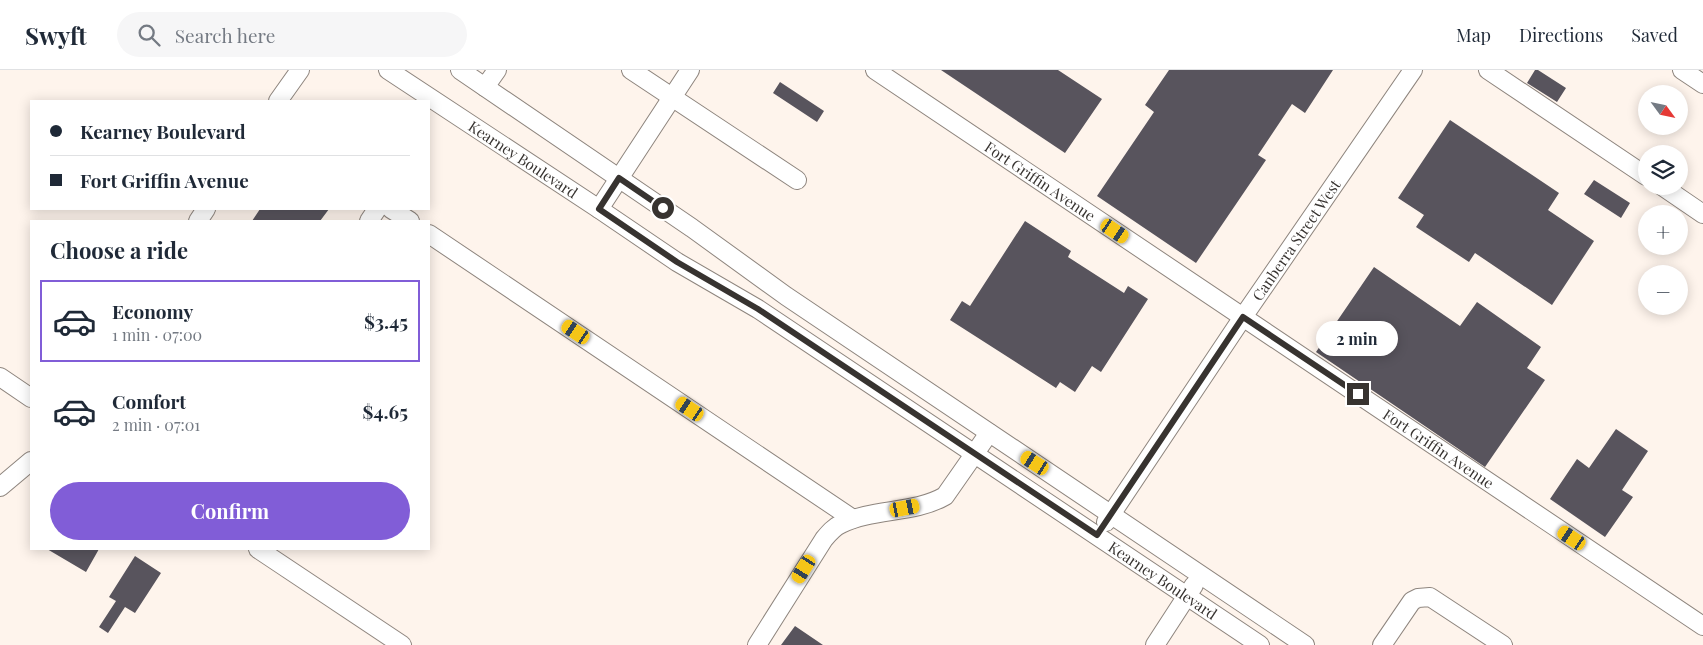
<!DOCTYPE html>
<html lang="en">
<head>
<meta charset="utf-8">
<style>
	body { margin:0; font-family:"Playfair Display",serif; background:#f6f6f7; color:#1f2937; height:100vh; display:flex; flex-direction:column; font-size:19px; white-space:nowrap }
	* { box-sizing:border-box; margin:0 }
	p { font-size:16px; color:#747a83 }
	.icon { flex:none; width:28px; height:28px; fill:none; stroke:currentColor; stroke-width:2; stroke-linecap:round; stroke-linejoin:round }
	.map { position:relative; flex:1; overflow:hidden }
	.sheet { position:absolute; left:30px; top:150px; width:400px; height:330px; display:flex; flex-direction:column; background:#fff; border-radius:0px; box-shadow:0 2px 12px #0003 }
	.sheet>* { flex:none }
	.guide { position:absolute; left:30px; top:30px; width:400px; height:110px; border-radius:0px; box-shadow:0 2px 12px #0003; display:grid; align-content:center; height:110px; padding:0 20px; background:#fff }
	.needle { width:32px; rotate:123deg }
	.tools { position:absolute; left:1638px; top:15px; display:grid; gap:10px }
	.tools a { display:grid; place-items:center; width:50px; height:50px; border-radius:50%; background:#fff; box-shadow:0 2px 12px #0003; font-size:25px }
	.end { position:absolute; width:22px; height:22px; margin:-11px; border:6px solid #373330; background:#fff; box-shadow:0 0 0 2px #fff }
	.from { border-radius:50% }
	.bubble { position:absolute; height:35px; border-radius:18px; background:#fff; box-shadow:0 2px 12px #0003; font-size:16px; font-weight:700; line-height:35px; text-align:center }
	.car { position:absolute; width:15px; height:30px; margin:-15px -8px; border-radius:6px; box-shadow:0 0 4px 1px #0007; background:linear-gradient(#f5c518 24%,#345 0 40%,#f5c518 0 76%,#345 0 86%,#f5c518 0) }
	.guide b { display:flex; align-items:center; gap:18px; height:48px; font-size:19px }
	.guide b+b { border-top:1px solid #e0e1e3 }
	.guide i { width:12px; height:12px; background:#1f2937 }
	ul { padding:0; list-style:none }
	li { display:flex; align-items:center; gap:15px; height:82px; margin:0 10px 8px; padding:0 10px; border:2px solid transparent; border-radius:0px }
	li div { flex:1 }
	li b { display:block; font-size:19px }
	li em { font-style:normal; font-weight:700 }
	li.on { border-color:#815dd7 }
	li>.icon { width:45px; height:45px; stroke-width:1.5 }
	h2 { padding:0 20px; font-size:22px; line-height:60px }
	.primary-button { display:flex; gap:10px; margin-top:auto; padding:10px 20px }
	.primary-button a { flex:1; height:58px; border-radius:30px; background:#815dd7; color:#fff; font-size:20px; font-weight:700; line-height:58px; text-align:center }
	header { display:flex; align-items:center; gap:30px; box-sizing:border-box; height:70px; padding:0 25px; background:#fff; border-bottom:1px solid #e0e1e3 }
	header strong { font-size:24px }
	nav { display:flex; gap:28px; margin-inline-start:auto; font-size:18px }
	.search { width:350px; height:45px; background:#f6f6f7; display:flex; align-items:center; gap:12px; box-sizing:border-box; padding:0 18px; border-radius:28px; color:#747a83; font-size:19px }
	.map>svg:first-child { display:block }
</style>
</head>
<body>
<header>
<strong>Swyft</strong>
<div class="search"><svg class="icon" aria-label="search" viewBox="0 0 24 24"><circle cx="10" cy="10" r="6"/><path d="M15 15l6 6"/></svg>Search here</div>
<nav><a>Map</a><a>Directions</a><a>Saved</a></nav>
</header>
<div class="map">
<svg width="1703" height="575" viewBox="0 0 1703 575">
	<rect width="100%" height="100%" fill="#fef4ec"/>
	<path fill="#58545d" d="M 941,0 L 1058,0 L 1102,29 L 1065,83 Z
		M 1169,0 L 1333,0 L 1305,43 L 1292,34 L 1258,85 L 1266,90 L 1196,193 L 1097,126 L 1154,42 L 1145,35 Z
		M 1535,0 L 1538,0 L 1566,18 L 1557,32 L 1527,13 Z
		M 780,12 L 824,41 L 817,52 L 773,23 Z
		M 1450,50 L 1559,123 L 1548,140 L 1594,171 L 1552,235 L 1475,183 L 1469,192 L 1416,157 L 1424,145 L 1398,128 Z
		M 1594,110 L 1630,133 L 1621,148 L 1584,124 Z
		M 260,139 L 329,139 L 320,151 L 252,151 Z
		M 1025,151 L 1071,181 L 1068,187 L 1124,223 L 1128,216 L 1148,229 L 1101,302 L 1092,296 L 1075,322 L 1060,312 L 1056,318 L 950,250 L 962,231 L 970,236 Z
		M 1374,197 L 1460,256 L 1477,232 L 1541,277 L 1527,298 L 1545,310 L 1485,397 L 1316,282 Z
		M 1616,359 L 1648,381 L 1622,420 L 1633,427 L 1605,467 L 1550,429 L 1577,389 L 1589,398 Z
		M 47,479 L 99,479 L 86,502 Z
		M 135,486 L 161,503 L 135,543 L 125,537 L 108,563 L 99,557 L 116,531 L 109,527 Z
		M 795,556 L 823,575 L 781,575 Z"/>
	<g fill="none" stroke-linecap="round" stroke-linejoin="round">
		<defs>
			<g id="minor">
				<path id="s1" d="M 388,0 L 599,139 L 677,192 L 758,239 L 1260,575"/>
				<path d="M 460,0 L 692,158 L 786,226 L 1305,575"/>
				<path d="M 631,0 L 797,110"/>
				<path id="s2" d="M 875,0 L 1703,556"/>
				<path d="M 1488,0 L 1646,106"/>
				<path d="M 1682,0 L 1703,14"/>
				<path d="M 485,17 L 497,0"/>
				<path d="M 278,31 L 300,0"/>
				<path d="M 1662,116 L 1703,144"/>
				<path d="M 391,139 L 410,151"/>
				<path d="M 599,139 L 690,0"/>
				<path d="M 198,151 L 206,139"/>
				<path d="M 369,151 L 377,139"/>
				<path d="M 429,164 L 853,449"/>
				<path d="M 0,307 L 31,328"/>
				<path d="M 0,417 L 31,391"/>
				<path id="s3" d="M 1106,452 L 1243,247 L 1413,0"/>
				<path d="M 258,479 L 402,575"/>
				<path d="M 757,575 L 824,469 C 829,463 834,457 841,454 C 873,438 914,444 945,426 L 989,363"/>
				<path d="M 1155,575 L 1194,515"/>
				<path d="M 1382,575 L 1412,531 L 1418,528 L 1430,527 L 1503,575"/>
			</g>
		</defs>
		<use href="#minor" stroke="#8e857e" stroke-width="20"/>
		<use href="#minor" stroke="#fff" stroke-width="18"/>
	</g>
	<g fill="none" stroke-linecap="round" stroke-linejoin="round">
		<path stroke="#373330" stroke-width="6" d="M 663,138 L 619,108 L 599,139 L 677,192 L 758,239 L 1097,465 L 1243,247 L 1358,324"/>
	</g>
	<g text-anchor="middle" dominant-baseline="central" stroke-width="5" stroke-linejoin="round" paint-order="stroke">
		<g font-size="15" fill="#373330" stroke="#fff">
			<text stroke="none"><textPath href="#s1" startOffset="162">Kearney Boulevard</textPath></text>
			<text stroke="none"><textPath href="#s2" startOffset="199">Fort Griffin Avenue</textPath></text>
			<text stroke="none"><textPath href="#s3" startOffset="340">Canberra Street West</textPath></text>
			<text stroke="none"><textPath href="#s2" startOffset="679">Fort Griffin Avenue</textPath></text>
			<text stroke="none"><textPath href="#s1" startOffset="928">Kearney Boulevard</textPath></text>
		</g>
	</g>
</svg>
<div class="tools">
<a><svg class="needle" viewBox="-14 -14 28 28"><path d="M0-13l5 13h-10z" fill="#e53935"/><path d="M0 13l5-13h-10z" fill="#747a83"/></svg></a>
<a><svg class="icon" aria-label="layers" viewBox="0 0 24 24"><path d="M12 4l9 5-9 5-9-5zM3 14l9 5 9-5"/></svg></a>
<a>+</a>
<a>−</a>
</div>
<i class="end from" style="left:663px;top:138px"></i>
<i class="end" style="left:1358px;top:324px"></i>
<div class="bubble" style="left:1316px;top:251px;width:82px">2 min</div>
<i class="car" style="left:1115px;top:161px;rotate:124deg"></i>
<i class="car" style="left:576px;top:262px;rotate:304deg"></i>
<i class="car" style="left:690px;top:339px;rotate:304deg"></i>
<i class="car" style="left:1035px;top:393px;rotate:303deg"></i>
<i class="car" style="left:905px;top:438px;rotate:79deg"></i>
<i class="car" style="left:1572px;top:468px;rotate:304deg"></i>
<i class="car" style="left:804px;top:499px;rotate:212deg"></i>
<div class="guide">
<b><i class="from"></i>Kearney Boulevard</b>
<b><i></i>Fort Griffin Avenue</b>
</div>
<section class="sheet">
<h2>Choose a ride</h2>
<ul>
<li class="on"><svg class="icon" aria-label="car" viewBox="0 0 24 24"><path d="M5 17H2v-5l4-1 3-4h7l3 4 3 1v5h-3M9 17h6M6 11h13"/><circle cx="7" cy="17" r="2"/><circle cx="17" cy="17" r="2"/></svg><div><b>Economy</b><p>1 min · 07:00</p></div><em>$3.45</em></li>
<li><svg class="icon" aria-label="car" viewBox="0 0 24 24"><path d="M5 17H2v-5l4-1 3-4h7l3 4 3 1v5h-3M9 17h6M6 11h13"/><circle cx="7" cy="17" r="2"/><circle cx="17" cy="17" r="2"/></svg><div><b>Comfort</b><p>2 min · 07:01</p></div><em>$4.65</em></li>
</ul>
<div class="primary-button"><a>Confirm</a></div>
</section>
</div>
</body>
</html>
